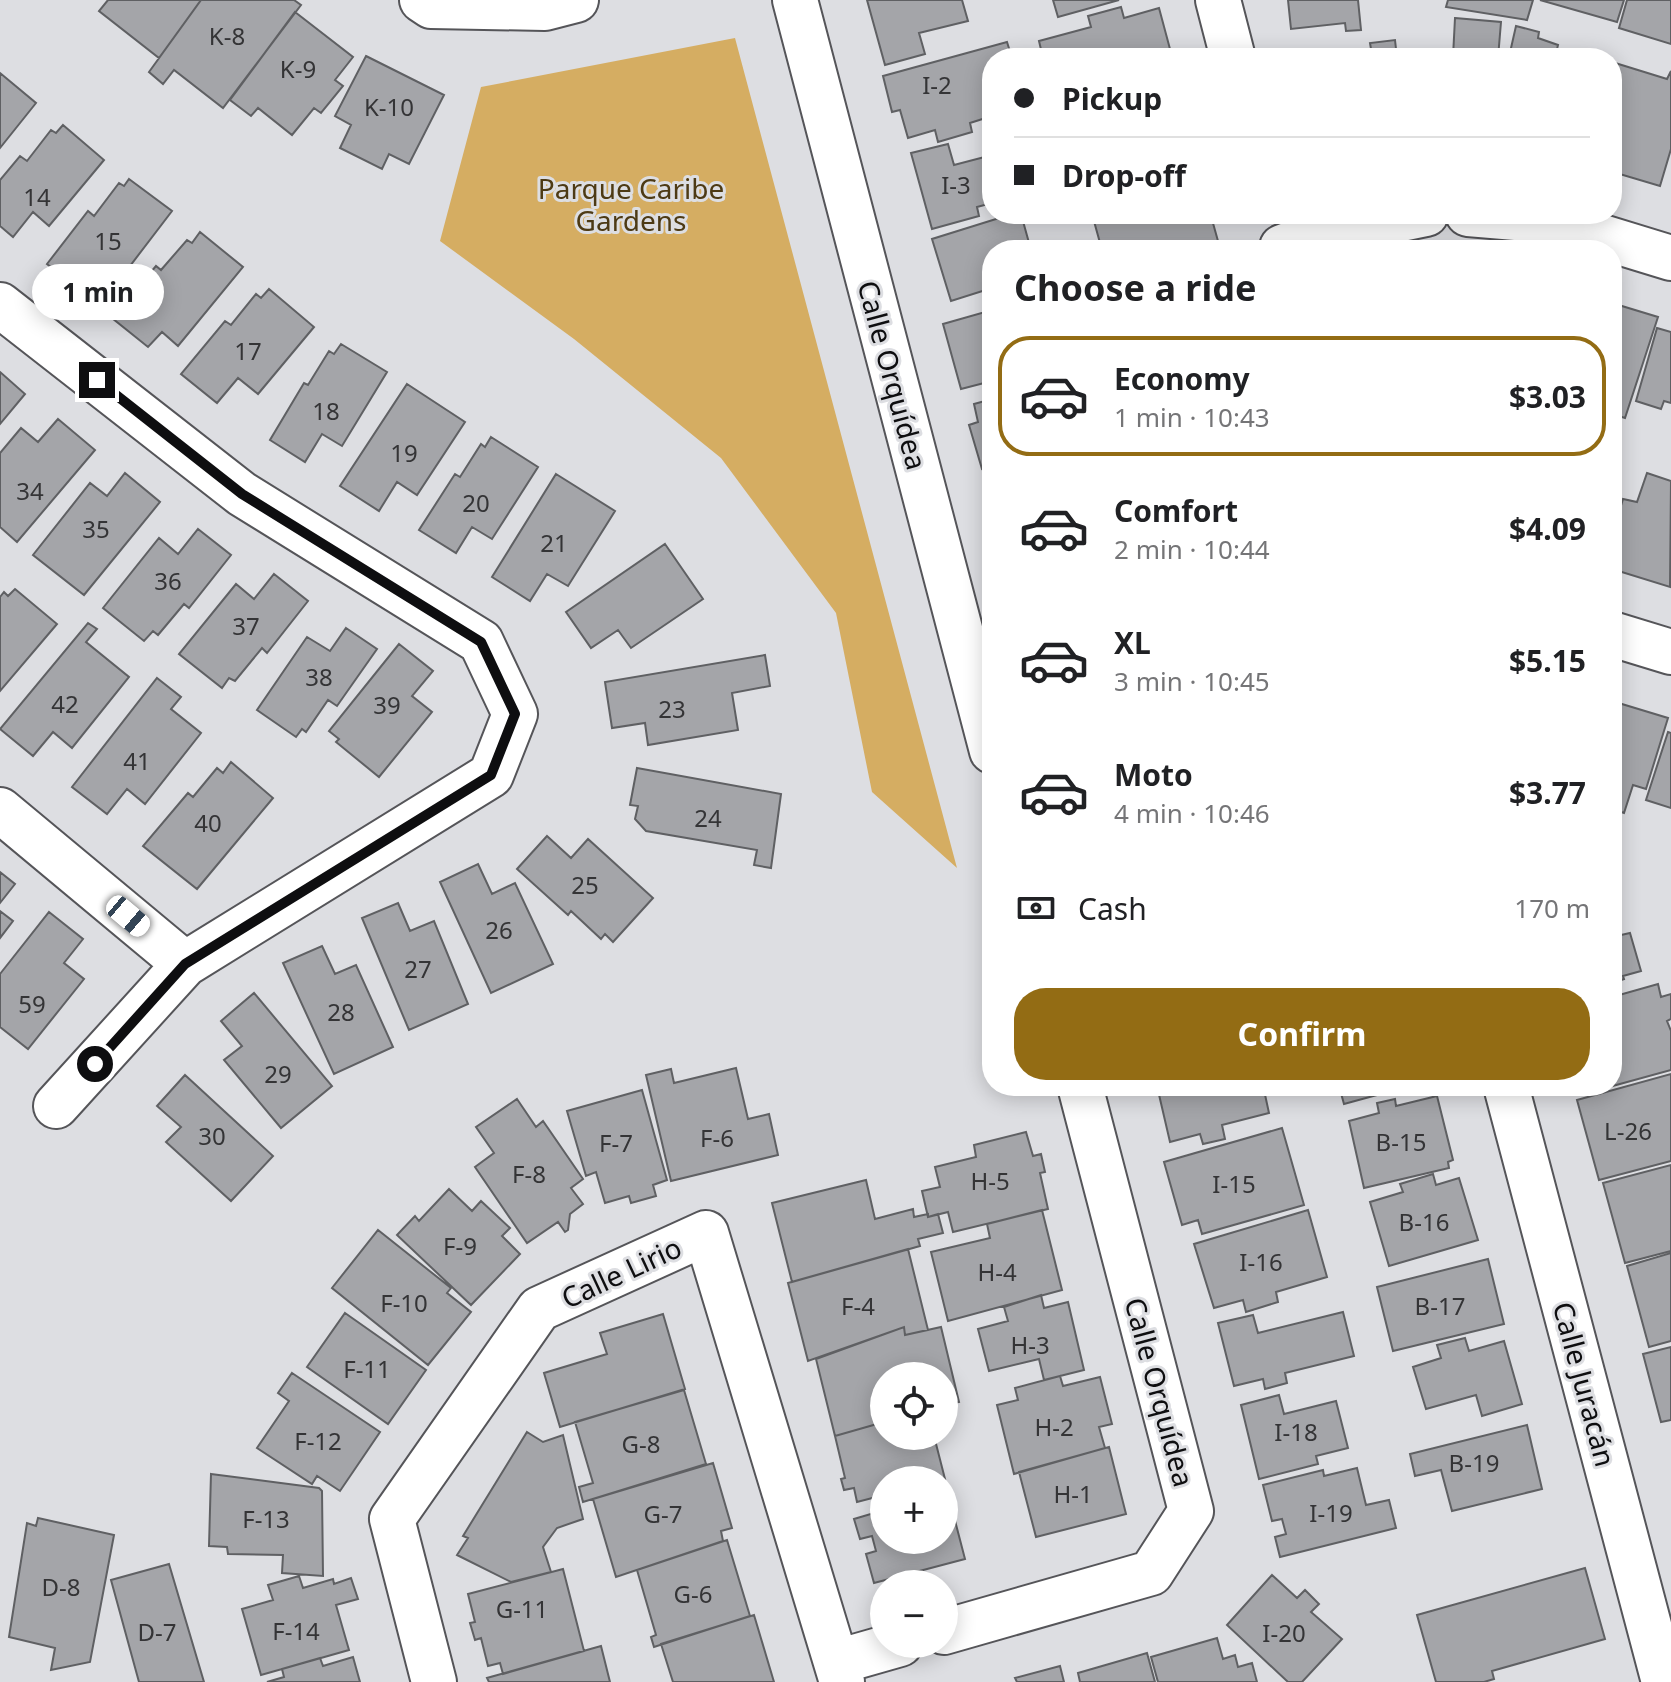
<!DOCTYPE html>
<html lang="en">
<head>
<meta charset="utf-8">
<style>
	body { margin:0; font-family:"Noto Sans",sans-serif; background:#f6f6f6; color:#202124; height:100vh; display:flex; flex-direction:column; font-size:30px; white-space:nowrap }
	* { box-sizing:border-box; margin:0 }
	p { font-size:26px; color:#757577 }
	.icon { flex:none; width:44px; height:44px; fill:none; stroke:currentColor; stroke-width:2; stroke-linecap:round; stroke-linejoin:round }
	.map { position:relative; flex:1; overflow:hidden }
	.details { position:absolute; left:982px; top:240px; width:640px; height:856px; display:flex; flex-direction:column; background:#fff; border-radius:32px; box-shadow:0 4px 20px #0003 }
	.details>* { flex:none }
	.hud { position:absolute; left:982px; top:48px; width:640px; height:176px; border-radius:32px; box-shadow:0 4px 20px #0003; display:grid; align-content:center; height:176px; padding:0 32px; background:#fff }
	.buttons { position:absolute; left:870px; top:1362px; display:grid; gap:16px }
	.buttons a { display:grid; place-items:center; width:88px; height:88px; border-radius:50%; background:#fff; box-shadow:0 4px 20px #0003; font-size:40px }
	.end { position:absolute; width:36px; height:36px; margin:-18px; border:10px solid #0e0e10; background:#fff; box-shadow:0 0 0 4px #fff }
	.from { border-radius:50% }
	.bubble { position:absolute; height:56px; border-radius:28px; background:#fff; box-shadow:0 4px 20px #0003; font-size:26px; font-weight:700; line-height:56px; text-align:center }
	.car { position:absolute; width:24px; height:48px; margin:-24px -12px; border-radius:10px; box-shadow:0 0 6px 2px #0007; background:linear-gradient(#fff 24%,#345 0 40%,#fff 0 76%,#345 0 86%,#fff 0) }
	.hud b { display:flex; align-items:center; gap:28px; height:76px; font-size:30px }
	.hud b+b { border-top:2px solid #e0e0e0 }
	.hud i { width:20px; height:20px; background:#202124 }
	ul { padding:0; list-style:none }
	li { display:flex; align-items:center; gap:24px; height:120px; margin:0 16px 12px; padding:0 16px; border:4px solid transparent; border-radius:32px }
	li div { flex:1 }
	li b { display:block; font-size:30px }
	li em { font-style:normal; font-weight:700 }
	li.active { border-color:#936c14 }
	li>.icon { width:72px; height:72px; stroke-width:1.5 }
	h2 { padding:0 32px; font-size:36px; line-height:96px }
	.pay { display:flex; align-items:center; gap:20px; height:88px; padding:0 32px; font-size:30px }
	.pay p { margin-inline-start:auto }
	.action { display:flex; gap:16px; margin-top:auto; padding:16px 32px }
	.action a { flex:1; height:92px; border-radius:32px; background:#936c14; color:#fff; font-size:32px; font-weight:700; line-height:92px; text-align:center }
	.map>svg:first-child { display:block }
</style>
</head>
<body>
<div class="map">
<svg width="1671" height="1682" viewBox="0 0 1671 1682">
	<rect width="100%" height="100%" fill="#dddee2"/>
	<path fill="#d5ad62" d="M 735,38 L 957,868 L 872,792 L 836,613 L 721,458 L 574,339 L 440,241 L 481,87 Z"/>
	<path fill="#a4a5a9" stroke="#5f6063" stroke-width="2" d="M 108,0 L 201,0 L 159,58 L 99,11 Z
		M 201,0 L 294,0 L 301,5 L 223,108 L 174,70 L 163,84 L 149,72 Z
		M 867,0 L 962,0 L 968,21 L 919,33 L 925,54 L 885,65 Z
		M 1053,0 L 1119,0 L 1058,17 Z
		M 1288,0 L 1358,0 L 1361,30 L 1346,31 L 1345,23 L 1291,29 Z
		M 1448,0 L 1533,0 L 1527,20 L 1446,7 Z
		M 1540,0 L 1624,0 L 1617,22 Z
		M 1627,0 L 1671,0 L 1671,44 L 1619,28 Z
		M 1121,7 L 1124,18 L 1159,8 L 1170,49 L 1163,51 L 1164,58 L 1043,58 L 1039,41 L 1091,27 L 1088,16 Z
		M 295,12 L 353,57 L 335,80 L 343,86 L 321,113 L 314,108 L 292,135 L 258,108 L 251,116 L 230,100 Z
		M 1455,18 L 1501,22 L 1498,58 L 1404,58 L 1404,55 L 1453,57 Z
		M 1516,26 L 1539,32 L 1538,38 L 1558,45 L 1555,58 L 1506,58 L 1509,57 Z
		M 1395,40 L 1397,58 L 1340,58 L 1372,55 L 1370,43 Z
		M 1007,42 L 1012,58 L 992,58 L 992,70 L 986,71 L 992,92 L 992,116 L 970,123 L 972,132 L 938,142 L 935,130 L 908,138 L 900,110 L 892,112 L 883,76 Z
		M 366,56 L 444,95 L 409,164 L 389,154 L 382,169 L 340,148 L 351,125 L 335,116 Z
		M 1612,62 L 1667,79 L 1671,71 L 1671,149 L 1660,186 L 1613,172 L 1612,176 Z
		M 0,73 L 36,103 L 0,148 Z
		M 63,125 L 104,160 L 49,226 L 33,212 L 13,237 L 0,226 L 0,180 L 20,156 L 27,161 L 51,130 L 56,133 Z
		M 948,144 L 954,165 L 992,155 L 992,203 L 977,207 L 979,216 L 932,229 L 911,153 Z
		M 129,179 L 172,211 L 117,283 L 98,269 L 81,290 L 47,264 L 88,211 L 94,216 L 119,183 L 124,186 Z
		M 1012,214 L 1021,214 L 1031,250 L 992,250 L 992,288 L 951,301 L 932,239 Z
		M 1092,214 L 1213,214 L 1211,216 L 1218,241 L 1182,250 L 1102,250 Z
		M 200,232 L 243,267 L 178,346 L 162,332 L 148,347 L 112,318 L 156,266 L 161,270 L 187,240 L 192,243 Z
		M 269,289 L 314,327 L 258,394 L 238,378 L 217,403 L 181,374 L 225,321 L 231,325 L 256,294 L 261,298 Z
		M 1612,303 L 1658,317 L 1625,418 L 1612,414 Z
		M 992,310 L 992,381 L 961,389 L 943,324 Z
		M 1657,328 L 1671,332 L 1671,403 L 1664,401 L 1661,409 L 1636,401 Z
		M 341,344 L 387,372 L 342,446 L 322,434 L 305,462 L 270,440 L 304,383 L 308,385 L 329,351 L 334,354 Z
		M 0,372 L 25,394 L 0,424 Z
		M 407,384 L 465,422 L 417,495 L 397,482 L 379,511 L 340,486 Z
		M 992,399 L 992,466 L 982,469 L 969,425 L 978,422 L 974,404 Z
		M 58,419 L 95,450 L 17,542 L 0,527 L 0,453 L 21,428 L 38,442 Z
		M 491,437 L 538,467 L 492,539 L 472,527 L 456,553 L 419,530 L 455,474 L 460,477 L 481,444 L 485,447 Z
		M 125,473 L 160,502 L 84,595 L 33,555 L 90,483 L 107,496 Z
		M 1647,473 L 1671,481 L 1670,587 L 1612,569 L 1612,535 L 1623,499 L 1637,502 Z
		M 556,474 L 615,511 L 568,586 L 547,574 L 530,601 L 492,577 Z
		M 198,529 L 231,555 L 189,608 L 184,604 L 158,635 L 153,631 L 144,641 L 103,608 L 159,538 L 178,554 Z
		M 665,544 L 703,599 L 631,648 L 618,630 L 591,648 L 566,612 Z
		M 274,574 L 308,601 L 267,653 L 262,648 L 235,681 L 229,678 L 222,688 L 179,654 L 236,584 L 254,599 Z
		M 15,589 L 57,624 L 0,691 L 0,597 L 4,592 L 8,596 Z
		M 88,623 L 97,629 L 86,642 L 129,677 L 72,748 L 53,732 L 33,756 L 0,729 Z
		M 346,628 L 377,649 L 337,706 L 328,700 L 306,732 L 302,729 L 296,737 L 257,710 L 307,637 L 330,651 Z
		M 399,644 L 433,671 L 412,696 L 432,712 L 379,777 L 336,742 L 339,739 L 329,731 Z
		M 765,655 L 770,686 L 732,693 L 738,730 L 648,745 L 645,723 L 612,728 L 605,682 Z
		M 157,678 L 181,697 L 171,709 L 201,733 L 145,804 L 127,789 L 107,814 L 72,787 Z
		M 1612,701 L 1668,718 L 1646,789 L 1633,785 L 1624,813 L 1612,809 Z
		M 1668,732 L 1671,733 L 1671,808 L 1646,800 Z
		M 231,762 L 273,798 L 197,889 L 143,846 L 188,793 L 193,797 L 217,768 L 223,773 Z
		M 637,768 L 781,794 L 771,868 L 754,865 L 757,850 L 646,831 L 635,819 L 638,806 L 630,805 Z
		M 547,836 L 571,858 L 588,839 L 653,898 L 613,942 L 605,934 L 601,939 L 571,911 L 568,915 L 517,869 Z
		M 478,864 L 492,894 L 515,883 L 553,964 L 491,993 L 440,882 Z
		M 0,872 L 15,884 L 0,903 Z
		M 398,903 L 410,931 L 434,921 L 468,1004 L 409,1030 L 362,918 Z
		M 0,911 L 13,921 L 0,938 Z
		M 49,912 L 83,939 L 64,963 L 84,979 L 28,1049 L 0,1027 L 0,974 Z
		M 1630,933 L 1641,971 L 1623,976 L 1624,979 L 1612,983 L 1612,937 Z
		M 322,946 L 335,974 L 356,965 L 393,1047 L 334,1074 L 283,963 Z
		M 1658,984 L 1661,997 L 1671,994 L 1671,1019 L 1667,1021 L 1671,1031 L 1671,1070 L 1609,1087 L 1612,1086 L 1612,997 Z
		M 254,993 L 332,1086 L 281,1128 L 224,1060 L 242,1046 L 221,1021 Z
		M 736,1068 L 748,1119 L 769,1114 L 778,1155 L 671,1181 L 646,1075 L 671,1069 L 674,1083 Z
		M 1671,1074 L 1671,1161 L 1599,1180 L 1577,1100 Z
		M 185,1075 L 273,1156 L 231,1201 L 166,1142 L 181,1127 L 157,1106 Z
		M 1157,1086 L 1254,1086 L 1255,1092 L 1264,1090 L 1269,1113 L 1222,1125 L 1225,1139 L 1203,1144 L 1200,1134 L 1170,1142 Z
		M 1339,1086 L 1410,1086 L 1344,1104 Z
		M 642,1090 L 667,1180 L 653,1185 L 656,1196 L 631,1203 L 629,1196 L 605,1203 L 596,1172 L 586,1176 L 567,1111 Z
		M 1437,1096 L 1453,1160 L 1448,1162 L 1449,1168 L 1364,1188 L 1349,1121 L 1379,1113 L 1377,1103 L 1395,1099 L 1396,1106 Z
		M 517,1099 L 536,1127 L 543,1121 L 583,1179 L 571,1188 L 583,1204 L 570,1214 L 568,1230 L 565,1232 L 558,1222 L 527,1243 L 475,1167 L 494,1153 L 476,1127 Z
		M 1282,1128 L 1304,1205 L 1202,1234 L 1198,1220 L 1182,1225 L 1164,1162 Z
		M 1026,1132 L 1033,1156 L 1041,1154 L 1045,1172 L 1040,1173 L 1048,1209 L 953,1232 L 948,1212 L 928,1217 L 922,1191 L 940,1187 L 935,1167 L 976,1157 L 974,1145 Z
		M 1671,1165 L 1671,1251 L 1625,1263 L 1603,1183 Z
		M 1433,1174 L 1436,1185 L 1459,1178 L 1478,1240 L 1389,1266 L 1370,1202 L 1403,1192 L 1400,1184 Z
		M 866,1180 L 875,1219 L 913,1209 L 914,1217 L 928,1214 L 928,1217 L 938,1214 L 943,1233 L 918,1239 L 920,1246 L 792,1282 L 772,1203 Z
		M 449,1189 L 472,1211 L 481,1201 L 510,1228 L 502,1236 L 520,1254 L 471,1305 L 397,1235 L 415,1216 L 419,1221 Z
		M 1042,1210 L 1062,1290 L 948,1321 L 931,1252 L 990,1238 L 987,1224 Z
		M 1308,1210 L 1327,1277 L 1276,1292 L 1278,1302 L 1246,1312 L 1243,1300 L 1214,1308 L 1194,1244 Z
		M 378,1230 L 451,1288 L 447,1293 L 471,1312 L 428,1365 L 332,1288 Z
		M 908,1249 L 928,1330 L 905,1335 L 904,1327 L 808,1361 L 788,1283 Z
		M 1671,1253 L 1671,1341 L 1649,1347 L 1627,1266 Z
		M 1488,1259 L 1504,1324 L 1393,1351 L 1377,1287 Z
		M 1041,1295 L 1044,1308 L 1068,1302 L 1084,1370 L 1044,1380 L 1039,1359 L 989,1371 L 978,1329 L 1008,1321 L 1004,1307 Z
		M 1343,1312 L 1354,1356 L 1285,1373 L 1287,1383 L 1265,1389 L 1263,1379 L 1234,1386 L 1218,1323 L 1253,1315 L 1258,1333 Z
		M 345,1313 L 426,1370 L 388,1424 L 307,1367 Z
		M 663,1314 L 685,1389 L 560,1427 L 544,1373 L 607,1354 L 600,1333 Z
		M 904,1327 L 905,1335 L 941,1327 L 959,1402 L 944,1405 L 944,1376 L 884,1376 L 884,1422 L 835,1436 L 816,1359 Z
		M 1465,1338 L 1469,1351 L 1504,1341 L 1522,1404 L 1482,1416 L 1476,1395 L 1426,1409 L 1413,1367 L 1441,1358 L 1437,1345 Z
		M 1671,1347 L 1671,1420 L 1661,1422 L 1643,1354 Z
		M 292,1373 L 380,1432 L 340,1491 L 317,1476 L 312,1484 L 257,1448 L 289,1401 L 278,1393 Z
		M 1060,1376 L 1063,1386 L 1100,1377 L 1112,1424 L 1099,1427 L 1105,1448 L 1014,1474 L 997,1405 L 1018,1400 L 1015,1388 Z
		M 684,1390 L 706,1464 L 583,1502 L 579,1487 L 593,1483 L 575,1422 Z
		M 1279,1395 L 1284,1414 L 1336,1401 L 1348,1448 L 1316,1456 L 1318,1464 L 1259,1479 L 1241,1405 Z
		M 884,1422 L 884,1436 L 934,1436 L 945,1479 L 884,1480 L 884,1495 L 857,1502 L 854,1488 L 844,1490 L 841,1479 L 845,1478 L 835,1436 Z
		M 1527,1425 L 1542,1489 L 1452,1511 L 1441,1470 L 1415,1476 L 1410,1454 Z
		M 527,1432 L 543,1442 L 563,1435 L 583,1519 L 557,1528 L 543,1547 L 551,1572 L 511,1582 L 457,1555 L 468,1538 L 463,1536 Z
		M 1109,1447 L 1126,1514 L 1036,1537 L 1019,1472 Z
		M 713,1463 L 732,1528 L 721,1531 L 723,1541 L 616,1577 L 593,1499 Z
		M 1357,1468 L 1366,1505 L 1389,1500 L 1396,1528 L 1280,1557 L 1275,1537 L 1286,1534 L 1282,1519 L 1272,1521 L 1263,1485 L 1323,1470 L 1324,1476 Z
		M 211,1474 L 319,1488 L 322,1491 L 323,1576 L 282,1573 L 283,1555 L 228,1554 L 227,1547 L 209,1546 Z
		M 884,1510 L 884,1540 L 944,1540 L 944,1516 L 953,1513 L 965,1559 L 874,1583 L 866,1554 L 876,1551 L 872,1536 L 860,1539 L 854,1519 Z
		M 38,1518 L 114,1535 L 90,1662 L 51,1670 L 55,1648 L 9,1637 L 27,1523 L 36,1526 Z
		M 727,1540 L 750,1616 L 654,1647 L 651,1637 L 656,1635 L 637,1570 Z
		M 169,1564 L 204,1682 L 139,1682 L 111,1580 Z
		M 1585,1568 L 1605,1639 L 1492,1671 L 1494,1679 L 1484,1682 L 1436,1682 L 1417,1615 Z
		M 563,1569 L 584,1651 L 503,1674 L 500,1663 L 488,1666 L 481,1638 L 475,1640 L 470,1623 L 475,1622 L 468,1594 Z
		M 1272,1575 L 1297,1598 L 1305,1590 L 1319,1604 L 1311,1612 L 1342,1639 L 1302,1682 L 1288,1682 L 1227,1625 Z
		M 299,1576 L 303,1588 L 333,1579 L 334,1584 L 351,1578 L 358,1599 L 336,1605 L 349,1650 L 261,1675 L 242,1609 L 273,1600 L 268,1585 Z
		M 754,1615 L 774,1682 L 673,1682 L 661,1644 Z
		M 1217,1638 L 1223,1659 L 1235,1655 L 1238,1667 L 1252,1663 L 1257,1682 L 1158,1682 L 1151,1657 Z
		M 601,1646 L 610,1682 L 489,1682 L 487,1678 Z
		M 1147,1653 L 1155,1682 L 1080,1682 L 1078,1673 Z
		M 353,1657 L 360,1682 L 267,1682 L 284,1677 L 282,1669 L 320,1658 L 323,1666 Z
		M 1060,1666 L 1064,1682 L 1017,1682 L 1015,1678 Z"/>
	<g fill="none" stroke-linecap="round" stroke-linejoin="round">
		<defs>
			<path id="minor" d="M 422,0 L 431,6 L 545,8 L 576,0
				M 795,0 L 992,751
				M 1218,0 L 1233,58
				M 1468,214 L 1550,221 L 1671,258
				M 1282,247 L 1303,239 L 1426,214
				M 0,305 L 242,494 L 481,642 L 515,714 L 491,775 L 185,964 L 56,1106
				M 1612,634 L 1671,652
				M 0,810 L 185,964
				M 1506,1086 L 1664,1682
				M 944,1632 L 1151,1573 L 1191,1511 L 1080,1086
				M 837,1662 L 900,1644
				M 434,1682 L 392,1519 L 539,1309 L 706,1233 L 842,1682"/>
		</defs>
		<use href="#minor" stroke="#555559" stroke-width="48"/>
		<use href="#minor" stroke="#fff" stroke-width="44"/>
	</g>
	<g fill="none" stroke-linecap="round" stroke-linejoin="round">
		<path stroke="#0e0e10" stroke-width="10" d="M 95,1064 L 185,964 L 491,775 L 515,714 L 481,642 L 242,494 L 97,380"/>
	</g>
	<g text-anchor="middle" dominant-baseline="central" stroke-width="6" stroke-linejoin="round" paint-order="stroke">
		<g font-size="24" fill="#343436">
			<text x="227" y="35">K-8</text>
			<text x="298" y="68">K-9</text>
			<text x="937" y="84">I-2</text>
			<text x="389" y="106">K-10</text>
			<text x="956" y="184">I-3</text>
			<text x="37" y="196">14</text>
			<text x="108" y="240">15</text>
			<text x="248" y="350">17</text>
			<text x="326" y="410">18</text>
			<text x="404" y="452">19</text>
			<text x="30" y="490">34</text>
			<text x="476" y="502">20</text>
			<text x="96" y="528">35</text>
			<text x="554" y="542">21</text>
			<text x="168" y="580">36</text>
			<text x="246" y="625">37</text>
			<text x="319" y="676">38</text>
			<text x="65" y="703">42</text>
			<text x="387" y="704">39</text>
			<text x="672" y="708">23</text>
			<text x="137" y="760">41</text>
			<text x="708" y="817">24</text>
			<text x="208" y="822">40</text>
			<text x="585" y="884">25</text>
			<text x="499" y="929">26</text>
			<text x="418" y="968">27</text>
			<text x="32" y="1003">59</text>
			<text x="341" y="1011">28</text>
			<text x="278" y="1073">29</text>
			<text x="1628" y="1130">L-26</text>
			<text x="212" y="1135">30</text>
			<text x="717" y="1137">F-6</text>
			<text x="1401" y="1141">B-15</text>
			<text x="616" y="1142">F-7</text>
			<text x="529" y="1173">F-8</text>
			<text x="990" y="1180">H-5</text>
			<text x="1234" y="1183">I-15</text>
			<text x="1424" y="1221">B-16</text>
			<text x="460" y="1245">F-9</text>
			<text x="1261" y="1261">I-16</text>
			<text x="997" y="1271">H-4</text>
			<text x="404" y="1302">F-10</text>
			<text x="858" y="1305">F-4</text>
			<text x="1440" y="1305">B-17</text>
			<text x="1030" y="1344">H-3</text>
			<text x="367" y="1368">F-11</text>
			<text x="1054" y="1426">H-2</text>
			<text x="1296" y="1431">I-18</text>
			<text x="318" y="1440">F-12</text>
			<text x="641" y="1443">G-8</text>
			<text x="1474" y="1462">B-19</text>
			<text x="1073" y="1493">H-1</text>
			<text x="1331" y="1512">I-19</text>
			<text x="663" y="1513">G-7</text>
			<text x="266" y="1518">F-13</text>
			<text x="61" y="1586">D-8</text>
			<text x="693" y="1593">G-6</text>
			<text x="522" y="1608">G-11</text>
			<text x="296" y="1630">F-14</text>
			<text x="157" y="1631">D-7</text>
			<text x="1284" y="1632">I-20</text>
		</g>
		<g font-size="28" fill="#4d3a14" stroke="#dddee2">
			<text x="631" y="188">Parque Caribe<tspan x="631" dy="32">Gardens</tspan></text>
		</g>
		<g font-size="28" fill="#0e0e10" stroke="#dddee2">
			<text transform="translate(893 375) rotate(75)">Calle Orquídea</text>
			<text transform="translate(621 1272) rotate(-25)">Calle Lirio</text>
			<text transform="translate(1585 1384) rotate(75)">Calle Juracán</text>
			<text transform="translate(1160 1392) rotate(75)">Calle Orquídea</text>
		</g>
	</g>
</svg>
<div class="buttons">
<a><svg class="icon" aria-label="locate" viewBox="0 0 24 24"><circle cx="12" cy="12" r="6"/><path d="M12 2v4M12 18v4M2 12h4M18 12h4"/></svg></a>
<a>+</a>
<a>−</a>
</div>
<i class="end from" style="left:95px;top:1064px"></i>
<i class="end" style="left:97px;top:380px"></i>
<div class="bubble" style="left:32px;top:264px;width:132px">1 min</div>
<i class="car" style="left:128px;top:916px;rotate:130deg"></i>
<div class="hud">
<b><i class="from"></i>Pickup</b>
<b><i></i>Drop-off</b>
</div>
<section class="details">
<h2>Choose a ride</h2>
<ul>
<li class="active"><svg class="icon" aria-label="car" viewBox="0 0 24 24"><path d="M5 17H2v-5l4-1 3-4h7l3 4 3 1v5h-3M9 17h6M6 11h13"/><circle cx="7" cy="17" r="2"/><circle cx="17" cy="17" r="2"/></svg><div><b>Economy</b><p>1 min · 10:43</p></div><em>$3.03</em></li>
<li><svg class="icon" aria-label="car" viewBox="0 0 24 24"><path d="M5 17H2v-5l4-1 3-4h7l3 4 3 1v5h-3M9 17h6M6 11h13"/><circle cx="7" cy="17" r="2"/><circle cx="17" cy="17" r="2"/></svg><div><b>Comfort</b><p>2 min · 10:44</p></div><em>$4.09</em></li>
<li><svg class="icon" aria-label="car" viewBox="0 0 24 24"><path d="M5 17H2v-5l4-1 3-4h7l3 4 3 1v5h-3M9 17h6M6 11h13"/><circle cx="7" cy="17" r="2"/><circle cx="17" cy="17" r="2"/></svg><div><b>XL</b><p>3 min · 10:45</p></div><em>$5.15</em></li>
<li><svg class="icon" aria-label="car" viewBox="0 0 24 24"><path d="M5 17H2v-5l4-1 3-4h7l3 4 3 1v5h-3M9 17h6M6 11h13"/><circle cx="7" cy="17" r="2"/><circle cx="17" cy="17" r="2"/></svg><div><b>Moto</b><p>4 min · 10:46</p></div><em>$3.77</em></li>
</ul>
<div class="pay"><svg class="icon" aria-label="cash" viewBox="0 0 24 24"><path d="M3 7h18v10H3z"/><circle cx="12" cy="12" r="2"/></svg>Cash<p>170 m</p></div>
<div class="action"><a>Confirm</a></div>
</section>
</div>
</body>
</html>
